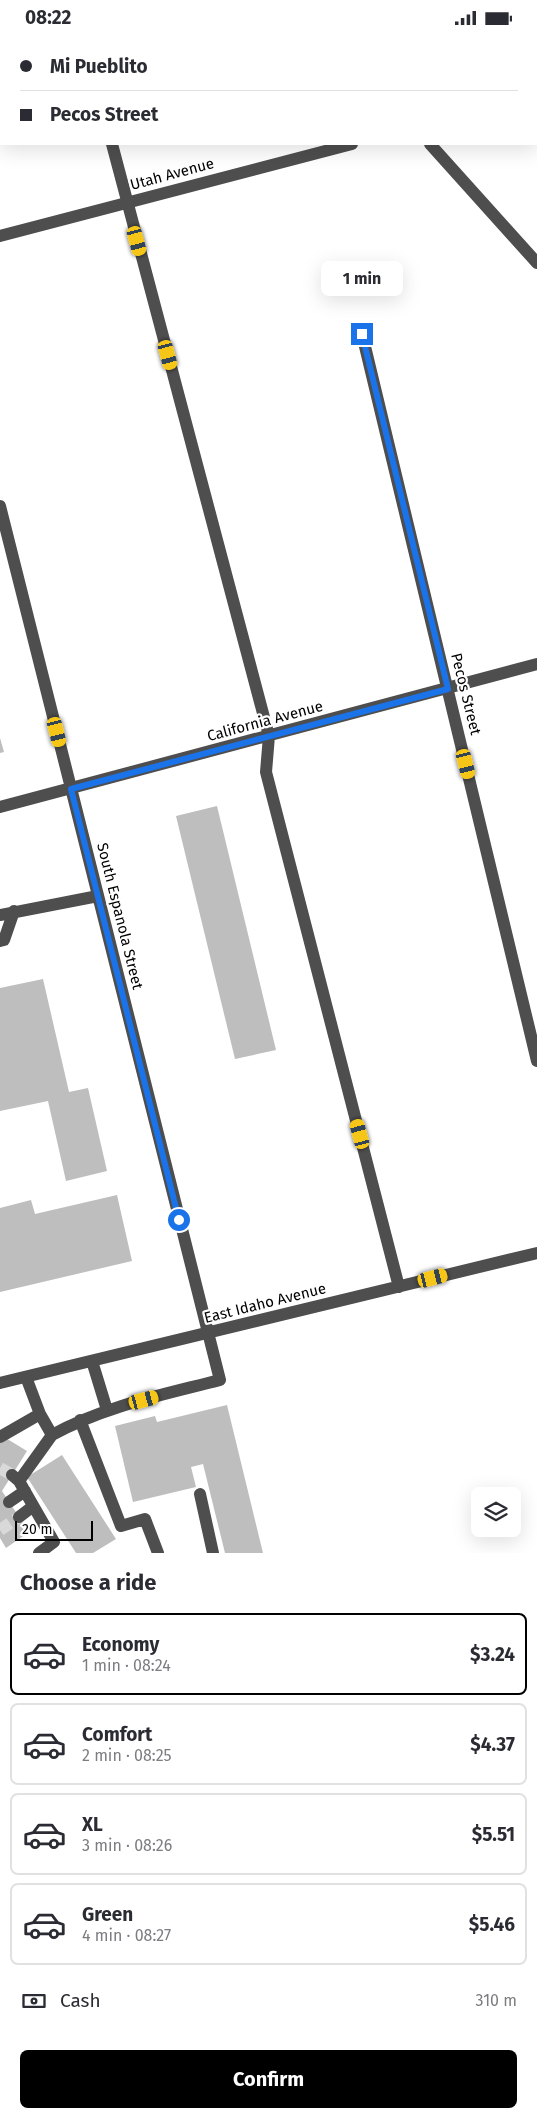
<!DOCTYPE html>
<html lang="en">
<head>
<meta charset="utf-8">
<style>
	body { margin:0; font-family:"Fira Sans",sans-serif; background:#f7f7f7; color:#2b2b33; height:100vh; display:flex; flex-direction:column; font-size:19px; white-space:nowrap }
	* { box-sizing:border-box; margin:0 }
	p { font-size:16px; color:#7c7c81 }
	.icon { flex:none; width:28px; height:28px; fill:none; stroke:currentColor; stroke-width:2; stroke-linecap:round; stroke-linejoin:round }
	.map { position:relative; height:1518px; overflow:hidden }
	.panel { display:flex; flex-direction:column; background:#fff; flex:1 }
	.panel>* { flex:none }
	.hud { position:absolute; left:0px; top:0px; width:538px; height:110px; box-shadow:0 5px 20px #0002; display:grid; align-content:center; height:110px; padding:0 20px; background:#fff }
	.tools { position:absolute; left:471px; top:1452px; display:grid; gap:10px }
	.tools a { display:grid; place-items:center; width:50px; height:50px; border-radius:8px; background:#fff; box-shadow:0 5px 20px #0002; font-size:25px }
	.scale { position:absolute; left:15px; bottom:12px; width:78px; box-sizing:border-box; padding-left:5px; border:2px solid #000; border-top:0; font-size:14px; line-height:18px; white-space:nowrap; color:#000; -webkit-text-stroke:4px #fff; paint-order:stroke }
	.end { position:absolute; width:22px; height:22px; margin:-11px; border:6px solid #1a73e8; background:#fff; box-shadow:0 0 0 2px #fff }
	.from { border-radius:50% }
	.bubble { position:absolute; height:35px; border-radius:8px; background:#fff; box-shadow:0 5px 20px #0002; font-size:16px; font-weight:700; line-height:35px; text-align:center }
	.car { position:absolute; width:15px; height:30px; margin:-15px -8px; border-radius:6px; box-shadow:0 0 4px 1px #0007; background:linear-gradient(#f5c518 24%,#345 0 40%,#f5c518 0 76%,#345 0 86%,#f5c518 0) }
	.hud b { display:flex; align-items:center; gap:18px; height:48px; font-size:19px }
	.hud b+b { border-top:1px solid #e1e1e2 }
	.hud i { width:12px; height:12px; background:#2b2b33 }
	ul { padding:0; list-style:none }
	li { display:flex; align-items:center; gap:15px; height:82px; margin:0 10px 8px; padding:0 10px; border:2px solid #e1e1e2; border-radius:8px }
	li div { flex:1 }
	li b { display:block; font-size:19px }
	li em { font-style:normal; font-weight:700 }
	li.selected { border-color:#000 }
	li>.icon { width:45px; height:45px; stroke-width:1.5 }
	h2 { padding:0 20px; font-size:22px; line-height:60px }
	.pay { display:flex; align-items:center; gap:12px; height:55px; padding:0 20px; font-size:19px }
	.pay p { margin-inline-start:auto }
	.primary-button { display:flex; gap:10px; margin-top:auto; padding:10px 20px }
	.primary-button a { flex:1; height:58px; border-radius:8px; background:#000; color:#fff; font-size:20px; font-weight:700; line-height:58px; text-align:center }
	.status { display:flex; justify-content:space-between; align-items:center; height:35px; padding:0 25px; background:#fff; direction:ltr }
	.status svg { height:14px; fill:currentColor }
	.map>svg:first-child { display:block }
</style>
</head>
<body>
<div class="status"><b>08:22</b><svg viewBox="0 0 49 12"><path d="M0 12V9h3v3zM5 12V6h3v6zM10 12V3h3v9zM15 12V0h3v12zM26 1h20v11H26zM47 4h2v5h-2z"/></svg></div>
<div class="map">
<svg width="537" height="1518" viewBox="0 0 537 1518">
	<rect width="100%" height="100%" fill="#fff"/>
	<path fill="#bebebe" d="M 0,703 L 4,717 L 0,718 Z
		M 217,771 L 276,1015 L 235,1024 L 176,781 Z
		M 43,944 L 69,1057 L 88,1053 L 107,1136 L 66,1146 L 48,1066 L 0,1076 L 0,953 Z
		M 117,1160 L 132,1226 L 0,1257 L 0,1173 L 31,1165 L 35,1179 Z
		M 227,1370 L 263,1518 L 225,1518 L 203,1429 L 191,1432 L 196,1452 L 133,1467 L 115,1391 L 155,1381 L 157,1387 Z
		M 4,1402 L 27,1416 L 2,1456 L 29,1497 L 6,1513 L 0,1503 L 0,1408 Z
		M 62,1420 L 116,1504 L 93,1518 L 76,1518 L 27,1442 Z"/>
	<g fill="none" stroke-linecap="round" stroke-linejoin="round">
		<path stroke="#d9d9d9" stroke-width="12" stroke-dasharray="12 6" stroke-linecap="butt" d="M 0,1433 L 12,1440
			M 0,1495 L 19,1482"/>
		<path stroke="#4e4e4e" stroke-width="12" d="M 85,0 L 85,1
			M 336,0 L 337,1
			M 112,109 L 269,701 L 266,737 L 399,1252
			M 430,109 L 537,228
			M 0,201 L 352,109
			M 362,299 L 537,1026
			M 0,471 L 220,1345 C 162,1360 105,1371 52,1400 L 40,1379 L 26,1342
			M 0,772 L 537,629
			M 0,880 L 98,861
			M 0,906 L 4,905 L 14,876
			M 92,1326 L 107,1375
			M 0,1348 L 537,1218
			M 80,1385 L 121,1491 L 145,1484 L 158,1518
			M 0,1402 L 40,1379
			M 12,1440 L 19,1446 L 54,1507 L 39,1518
			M 19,1446 L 52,1400
			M 200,1459 L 213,1518
			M 9,1467 L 25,1456
			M 19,1482 L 32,1472"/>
	</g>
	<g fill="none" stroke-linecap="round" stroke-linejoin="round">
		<path stroke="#1a73e8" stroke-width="6" d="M 179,1185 L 71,754 L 448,654 L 362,299"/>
	</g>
	<g text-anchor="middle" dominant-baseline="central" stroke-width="4.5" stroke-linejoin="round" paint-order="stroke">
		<g font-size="15" fill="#000" stroke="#fff">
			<text transform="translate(172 139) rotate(-15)">Utah Avenue</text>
			<text transform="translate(466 659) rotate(76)">Pecos Street</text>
			<text transform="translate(265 686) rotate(-15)">California Avenue</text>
			<text transform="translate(120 881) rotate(76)">South Espanola Street</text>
			<text transform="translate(265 1268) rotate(-14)">East Idaho Avenue</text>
		</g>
	</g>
</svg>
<div class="tools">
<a><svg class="icon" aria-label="layers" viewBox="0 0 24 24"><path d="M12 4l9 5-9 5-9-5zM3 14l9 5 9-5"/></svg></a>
</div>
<div class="scale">20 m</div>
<i class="end from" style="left:179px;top:1185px"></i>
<i class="end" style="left:362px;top:299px"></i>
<div class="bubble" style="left:321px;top:226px;width:82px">1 min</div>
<i class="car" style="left:137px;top:206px;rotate:165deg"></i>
<i class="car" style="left:168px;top:320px;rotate:165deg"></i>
<i class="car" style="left:57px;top:697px;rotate:166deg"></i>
<i class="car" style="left:466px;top:729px;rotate:166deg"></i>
<i class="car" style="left:360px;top:1099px;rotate:345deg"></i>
<i class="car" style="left:433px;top:1243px;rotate:76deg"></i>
<i class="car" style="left:144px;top:1365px;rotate:75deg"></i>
<div class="hud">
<b><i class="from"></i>Mi Pueblito</b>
<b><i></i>Pecos Street</b>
</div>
</div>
<section class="panel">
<h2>Choose a ride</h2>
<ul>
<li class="selected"><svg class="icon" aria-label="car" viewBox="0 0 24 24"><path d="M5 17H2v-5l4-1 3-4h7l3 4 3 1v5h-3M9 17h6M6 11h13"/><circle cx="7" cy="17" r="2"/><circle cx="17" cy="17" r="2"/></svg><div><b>Economy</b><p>1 min · 08:24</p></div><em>$3.24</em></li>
<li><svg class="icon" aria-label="car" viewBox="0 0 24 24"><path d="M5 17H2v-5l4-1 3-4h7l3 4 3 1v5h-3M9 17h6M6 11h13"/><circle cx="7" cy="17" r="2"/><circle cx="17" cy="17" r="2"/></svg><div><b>Comfort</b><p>2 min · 08:25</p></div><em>$4.37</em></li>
<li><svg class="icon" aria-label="car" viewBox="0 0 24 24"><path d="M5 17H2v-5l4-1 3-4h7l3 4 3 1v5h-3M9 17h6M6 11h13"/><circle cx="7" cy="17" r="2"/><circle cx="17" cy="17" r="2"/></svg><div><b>XL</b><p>3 min · 08:26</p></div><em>$5.51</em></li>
<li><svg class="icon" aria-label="car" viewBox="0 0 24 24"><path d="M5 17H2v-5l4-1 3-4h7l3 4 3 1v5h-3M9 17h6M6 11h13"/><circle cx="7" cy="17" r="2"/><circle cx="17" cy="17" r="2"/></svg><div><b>Green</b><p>4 min · 08:27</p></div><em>$5.46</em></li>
</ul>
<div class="pay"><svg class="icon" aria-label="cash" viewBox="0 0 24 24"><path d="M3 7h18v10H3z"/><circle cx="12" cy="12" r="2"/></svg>Cash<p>310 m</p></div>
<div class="primary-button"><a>Confirm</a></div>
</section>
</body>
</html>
